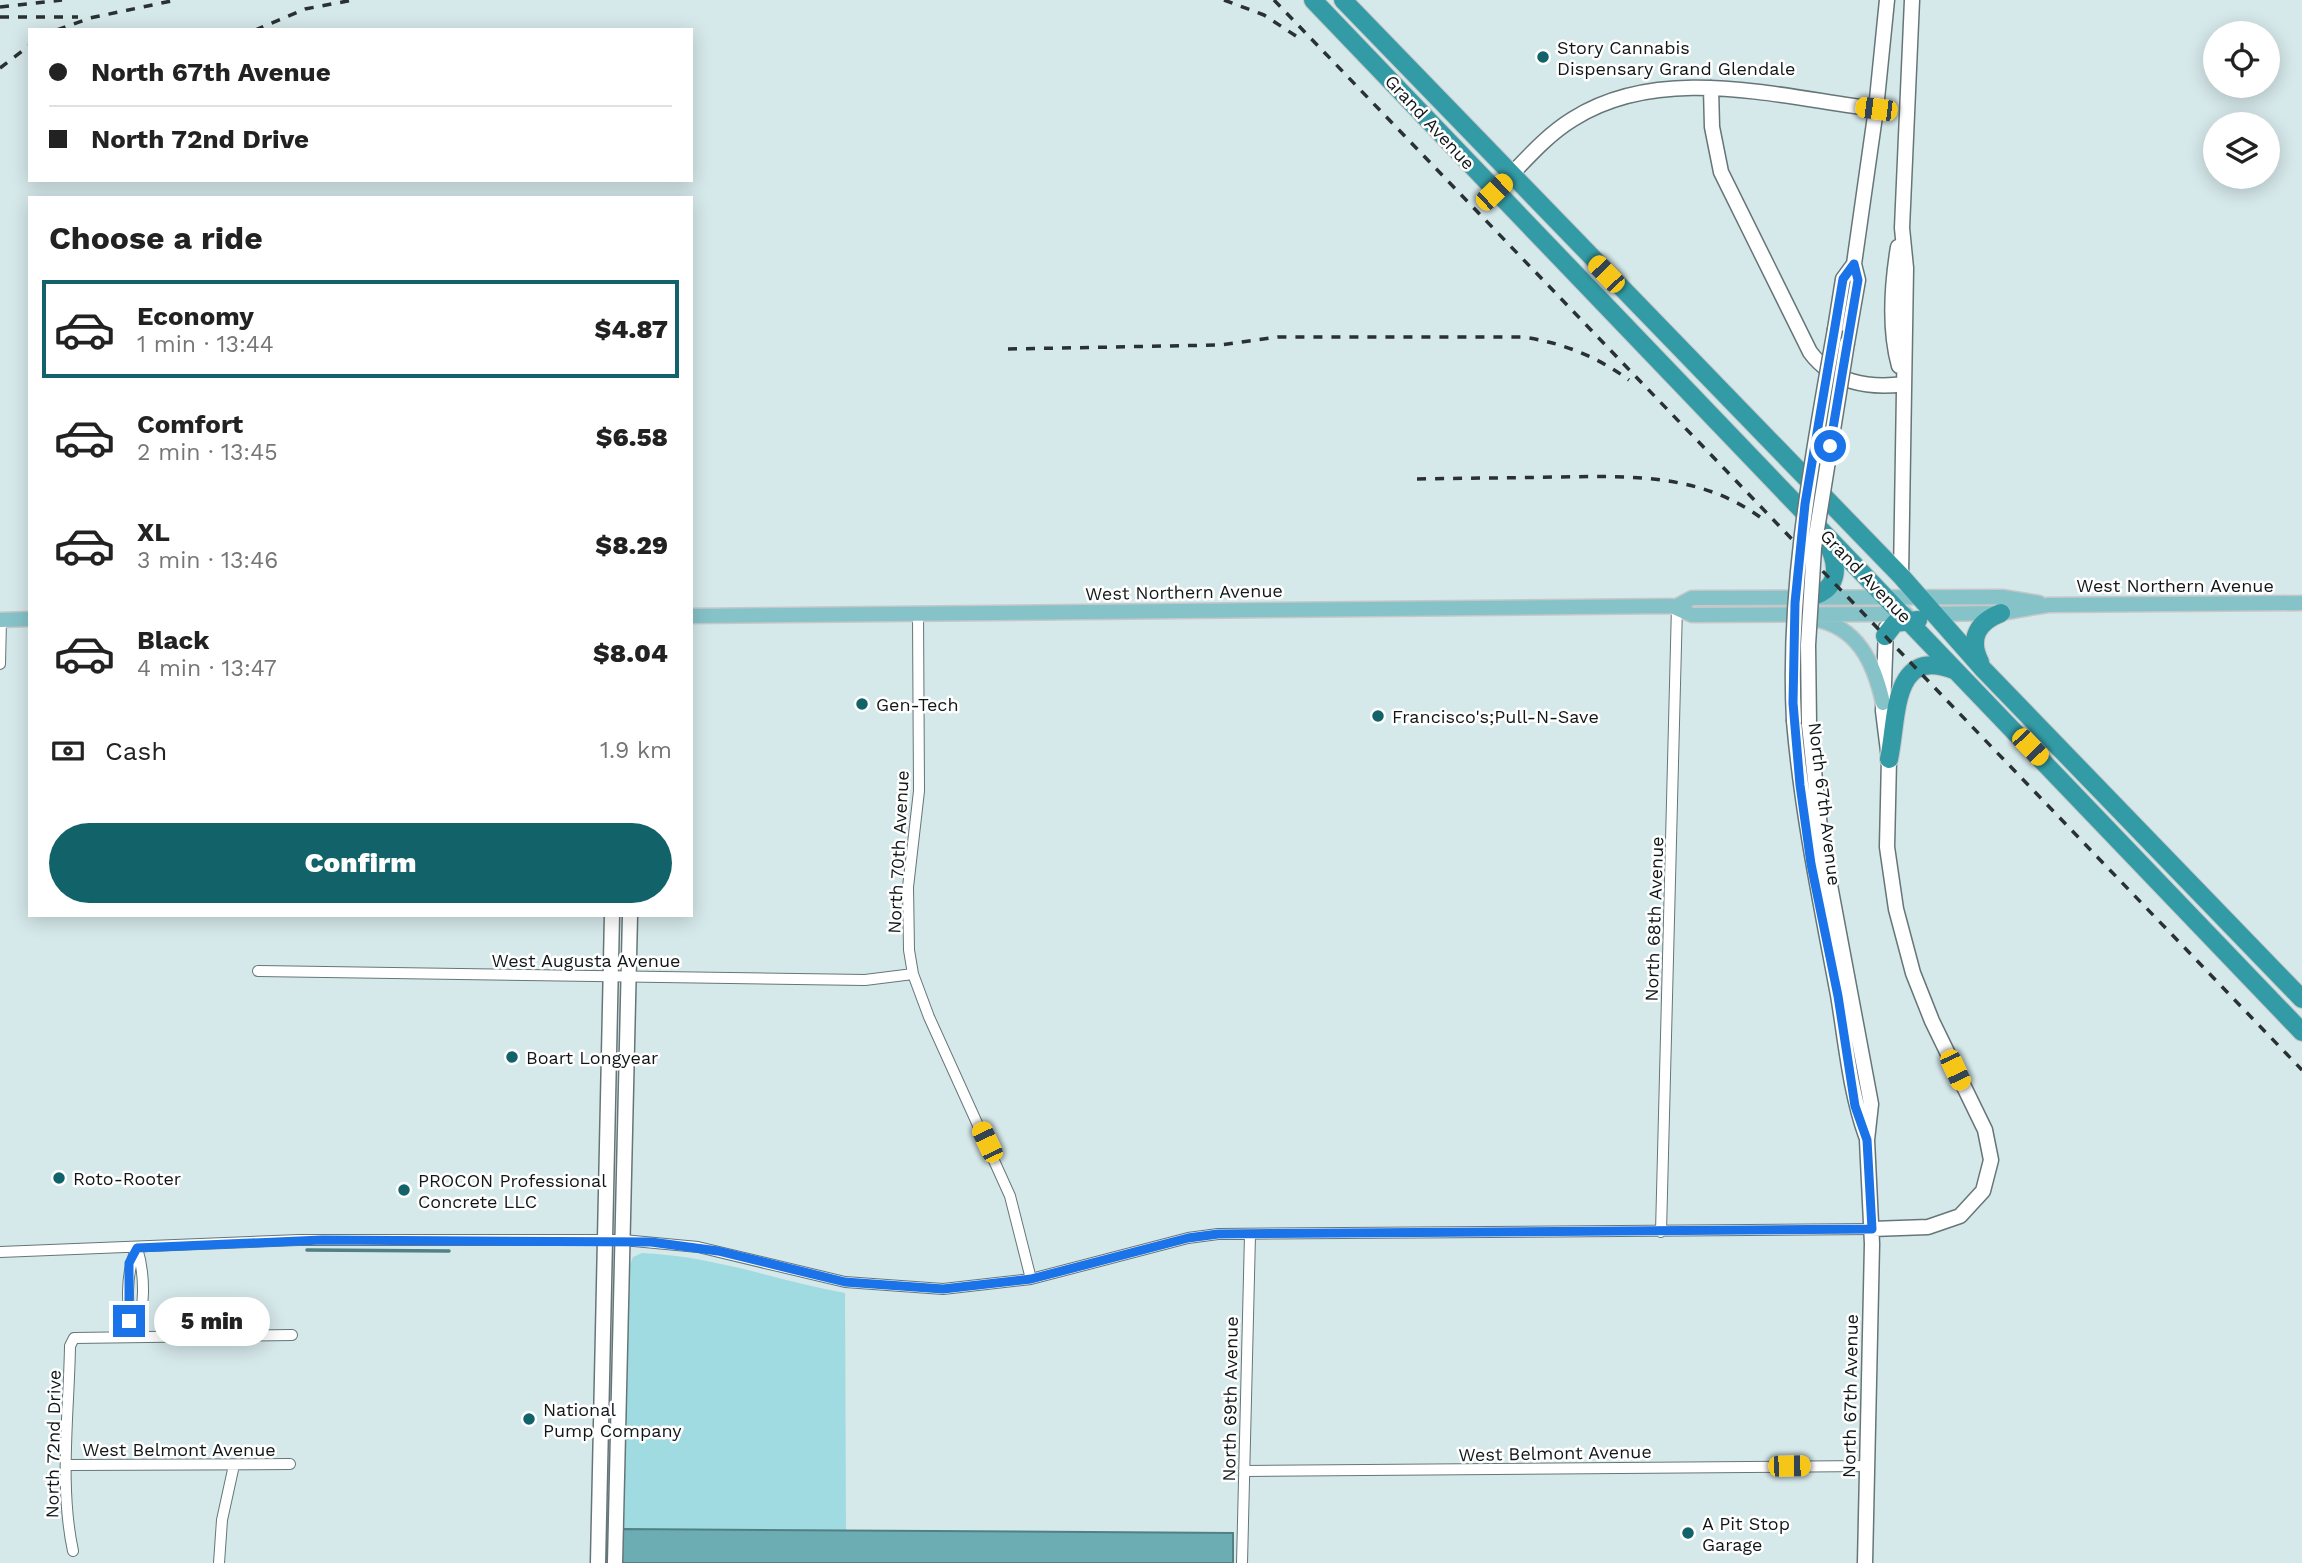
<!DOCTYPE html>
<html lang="en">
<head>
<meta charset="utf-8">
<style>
	body { margin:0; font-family:"Work Sans",sans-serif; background:#f2f2f2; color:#222; height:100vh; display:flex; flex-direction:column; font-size:26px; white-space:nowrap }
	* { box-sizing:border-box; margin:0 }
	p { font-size:23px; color:#767676 }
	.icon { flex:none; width:38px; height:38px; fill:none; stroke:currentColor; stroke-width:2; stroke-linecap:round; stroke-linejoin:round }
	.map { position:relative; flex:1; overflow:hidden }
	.panel { position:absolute; left:28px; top:196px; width:665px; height:721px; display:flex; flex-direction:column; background:#fff; border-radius:0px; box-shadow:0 4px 18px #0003 }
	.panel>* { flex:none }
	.top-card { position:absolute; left:28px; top:28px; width:665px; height:154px; border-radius:0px; box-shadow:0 4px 18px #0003; display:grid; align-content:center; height:154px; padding:0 21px; background:#fff }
	.tools { position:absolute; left:2203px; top:21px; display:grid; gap:14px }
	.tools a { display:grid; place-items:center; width:77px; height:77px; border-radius:50%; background:#fff; box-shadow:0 4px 18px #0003; font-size:35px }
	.end { position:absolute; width:32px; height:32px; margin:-16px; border:9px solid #1a73e8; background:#fff; box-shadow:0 0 0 4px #fff }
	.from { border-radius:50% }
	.bubble { position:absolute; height:49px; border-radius:24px; background:#fff; box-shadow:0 4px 18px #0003; font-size:23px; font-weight:800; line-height:49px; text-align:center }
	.car { position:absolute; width:21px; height:42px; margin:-21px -10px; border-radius:9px; box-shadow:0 0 5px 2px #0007; background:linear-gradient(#f5c518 24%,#345 0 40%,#f5c518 0 76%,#345 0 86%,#f5c518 0) }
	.top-card b { display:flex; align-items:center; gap:24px; height:66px; font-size:26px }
	.top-card b+b { border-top:2px solid #e0e0e0 }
	.top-card i { width:18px; height:18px; background:#222 }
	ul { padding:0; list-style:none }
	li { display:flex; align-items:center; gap:21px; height:98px; margin:0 14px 10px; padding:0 7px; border:4px solid transparent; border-radius:0px }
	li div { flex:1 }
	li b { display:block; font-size:26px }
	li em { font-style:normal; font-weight:800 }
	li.selected { border-color:#126269 }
	li>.icon { width:63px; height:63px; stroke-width:1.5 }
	h2 { padding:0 21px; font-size:32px; line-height:84px }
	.pay { display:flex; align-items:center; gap:18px; height:77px; padding:0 21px; font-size:26px }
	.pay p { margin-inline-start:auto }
	.action { display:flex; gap:14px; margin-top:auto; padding:14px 21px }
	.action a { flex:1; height:80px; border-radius:42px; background:#126269; color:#fff; font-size:28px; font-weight:800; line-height:80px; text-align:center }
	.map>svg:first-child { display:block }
</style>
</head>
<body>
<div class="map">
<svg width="2302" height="1563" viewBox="0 0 2302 1563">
	<rect width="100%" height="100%" fill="#d5e8ea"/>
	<path fill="#9fdbe1" d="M 642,1253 C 714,1256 775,1280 845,1293 L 846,1532 L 622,1529 L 629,1267 L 633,1257 Z"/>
	<path fill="#6cadb4" stroke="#518085" stroke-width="2" d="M 622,1529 L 1233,1533 L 1233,1563 L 622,1563 Z"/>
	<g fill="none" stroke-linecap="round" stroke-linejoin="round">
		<path stroke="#518085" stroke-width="3.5" d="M 307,1250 L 449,1251"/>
		<defs>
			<path id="street" d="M 918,614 L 919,791 L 908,887 L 909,950 L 913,974 L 929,1017 L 1010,1196 L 1031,1279
				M 0,664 L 1,620
				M 258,971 L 865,980 L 913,974
				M 1661,1232 L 1677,606
				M 0,1252 L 299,1240 L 623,1240 L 698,1247 L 845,1282 L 943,1289 L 1031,1279 L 1188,1238 L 1218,1234 L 1872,1229
				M 134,1336 C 126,1310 125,1273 137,1248
				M 134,1336 C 146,1311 145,1274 137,1248
				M 68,1465 L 290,1464
				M 1244,1471 L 1867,1466
				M 73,1551 C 59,1486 69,1412 70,1346 L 74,1338 L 292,1335
				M 219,1563 L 222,1520 L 234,1465
				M 1242,1563 L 1250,1235"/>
			<path id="secondary" d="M 1711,88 L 1712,127 L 1721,172 L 1810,352 C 1832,382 1868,389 1904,384
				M 1494,192 C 1520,167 1542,138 1573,119 C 1662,63 1778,97 1876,109
				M 1898,247 C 1892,284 1889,330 1899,366
				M 1835,329 L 1843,279 L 1854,264
				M 1847,343 L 1858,280 L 1854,264 L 1876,109 L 1887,0
				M 1901,576 L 1906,268 L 1902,228 L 1912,0
				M 1794,721 C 1802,814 1821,904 1838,995 C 1846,1043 1850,1091 1866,1136
				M 1809,724 L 1821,837 L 1871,1104 L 1867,1140 L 1872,1244 L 1865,1563
				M 1872,1229 L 1928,1227 L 1960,1216 L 1983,1191 L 1991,1160 L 1985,1130 L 1932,1021 L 1913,973 L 1896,909 L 1887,847 L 1889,759 L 1883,711 L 1886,628
				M 598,1563 L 612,915
				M 615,1563 L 630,915"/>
			<path id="primary" d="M 1677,606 L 1692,598 L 2002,597 L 2039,603
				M 1930,614 L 2001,613 L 2048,605 L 2302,603
				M 691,616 L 1672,606 L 1692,615 L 1906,614
				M 1813,619 C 1858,626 1874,663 1883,703
				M 0,620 L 30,619"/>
			<path id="highway" d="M 1313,0 L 2302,1032
				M 1343,0 L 1901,576 L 1983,669 L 2302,999
				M 1805,598 C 1839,592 1841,568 1826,541
				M 1885,636 L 1895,623 L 1918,620
				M 1980,662 C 1968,638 1978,622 2001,613
				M 1889,759 C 1898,718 1891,644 1956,671"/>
		</defs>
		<use href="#street" stroke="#667678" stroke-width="12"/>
		<use href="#secondary" stroke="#667678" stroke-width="17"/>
		<use href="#primary" stroke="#c6c7c8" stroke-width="17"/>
		<use href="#highway" stroke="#c6c7c8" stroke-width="20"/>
		<use href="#street" stroke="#fff" stroke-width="10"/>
		<use href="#secondary" stroke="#fff" stroke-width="14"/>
		<use href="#primary" stroke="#85c3c9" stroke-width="14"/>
		<use href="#highway" stroke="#339ba5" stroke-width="18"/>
		<path stroke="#293132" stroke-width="3.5" stroke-dasharray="9 9" stroke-linecap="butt" d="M 1224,0 L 1264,15 L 1302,40
			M 1274,0 L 2302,1070
			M 0,7 L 62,0
			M 0,17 L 78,17
			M 57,30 L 90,18 L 176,0
			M 255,30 L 305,9 L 353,0
			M 0,68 L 30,45
			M 1008,349 L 1220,345 L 1278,337 L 1523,337 C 1563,343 1596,356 1629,380
			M 1417,479 C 1464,478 1510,478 1557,477 C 1631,476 1702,473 1764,520"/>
		<defs>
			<path id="secondary-bridge" d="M 1794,721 C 1787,588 1812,459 1835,329
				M 1809,724 L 1808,645 L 1814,548 L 1847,343"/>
		</defs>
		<use href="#secondary-bridge" stroke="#667678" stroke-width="17" stroke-linecap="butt"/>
		<use href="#secondary-bridge" stroke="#fff" stroke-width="14"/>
	</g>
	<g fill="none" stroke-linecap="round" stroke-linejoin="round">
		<path stroke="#1a73e8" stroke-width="9" d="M 129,1321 L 129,1263 L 137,1248 L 322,1240 L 651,1242 L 718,1251 L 845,1282 L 943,1289 L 1031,1279 L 1188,1238 L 1218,1234 L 1872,1229 L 1867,1140 L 1855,1106 L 1838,996 L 1811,864 L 1800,785 L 1793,703 L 1795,603 L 1805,504 L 1843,279 L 1854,264 L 1858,280 L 1830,446"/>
	</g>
	<g fill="#126269" stroke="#fff" stroke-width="2.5">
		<circle cx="1543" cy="57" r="7"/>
		<circle cx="862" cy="704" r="7"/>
		<circle cx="1378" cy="716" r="7"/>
		<circle cx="512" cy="1057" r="7"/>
		<circle cx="59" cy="1178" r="7"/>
		<circle cx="404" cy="1190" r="7"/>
		<circle cx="529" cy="1419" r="7"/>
		<circle cx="1688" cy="1533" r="7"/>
	</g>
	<g text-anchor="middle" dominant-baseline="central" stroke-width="5" stroke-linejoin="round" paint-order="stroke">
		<g font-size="18" fill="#111718" stroke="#fff" text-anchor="start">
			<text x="1557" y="47">Story Cannabis<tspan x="1557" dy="21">Dispensary Grand Glendale</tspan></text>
			<text x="876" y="704">Gen-Tech</text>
			<text x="1392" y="716">Francisco's;Pull-N-Save</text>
			<text x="526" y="1057">Boart Longyear</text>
			<text x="73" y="1178">Roto-Rooter</text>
			<text x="418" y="1180">PROCON Professional<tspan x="418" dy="21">Concrete LLC</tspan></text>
			<text x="543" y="1409">National<tspan x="543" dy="21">Pump Company</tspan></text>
			<text x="1702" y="1523">A Pit Stop<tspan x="1702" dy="21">Garage</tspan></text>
		</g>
		<g font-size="18" fill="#111718" stroke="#fff">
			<text transform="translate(1430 122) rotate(47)">Grand Avenue</text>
			<text transform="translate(1866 576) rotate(46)">Grand Avenue</text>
			<text x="2175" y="585">West Northern Avenue</text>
			<text transform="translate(1184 592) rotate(-1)">West Northern Avenue</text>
			<text transform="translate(1825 804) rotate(83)">North 67th Avenue</text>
			<text transform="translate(898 852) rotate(-87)">North 70th Avenue</text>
			<text transform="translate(1654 919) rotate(-88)">North 68th Avenue</text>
			<text x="586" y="960">West Augusta Avenue</text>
			<text transform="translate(1850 1396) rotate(-89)">North 67th Avenue</text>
			<text transform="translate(1230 1399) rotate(-89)">North 69th Avenue</text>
			<text transform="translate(53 1444) rotate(-89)">North 72nd Drive</text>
			<text x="179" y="1449">West Belmont Avenue</text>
			<text transform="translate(1555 1453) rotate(-1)">West Belmont Avenue</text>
		</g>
	</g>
</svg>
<div class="tools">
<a><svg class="icon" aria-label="locate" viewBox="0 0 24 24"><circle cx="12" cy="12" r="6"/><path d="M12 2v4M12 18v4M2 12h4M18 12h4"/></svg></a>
<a><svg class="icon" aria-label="layers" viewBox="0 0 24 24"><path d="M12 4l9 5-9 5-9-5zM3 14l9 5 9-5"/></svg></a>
</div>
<i class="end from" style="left:1830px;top:446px"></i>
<i class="end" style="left:129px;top:1321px"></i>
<div class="bubble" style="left:154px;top:1297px;width:116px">5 min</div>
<i class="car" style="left:1876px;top:109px;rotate:277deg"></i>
<i class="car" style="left:1494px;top:192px;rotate:46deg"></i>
<i class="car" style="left:1606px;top:274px;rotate:316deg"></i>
<i class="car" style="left:2030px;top:747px;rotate:136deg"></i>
<i class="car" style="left:1955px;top:1070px;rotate:155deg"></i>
<i class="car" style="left:987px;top:1142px;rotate:335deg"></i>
<i class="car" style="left:1789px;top:1466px;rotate:89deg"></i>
<div class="top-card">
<b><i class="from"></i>North 67th Avenue</b>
<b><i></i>North 72nd Drive</b>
</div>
<section class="panel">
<h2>Choose a ride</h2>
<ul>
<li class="selected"><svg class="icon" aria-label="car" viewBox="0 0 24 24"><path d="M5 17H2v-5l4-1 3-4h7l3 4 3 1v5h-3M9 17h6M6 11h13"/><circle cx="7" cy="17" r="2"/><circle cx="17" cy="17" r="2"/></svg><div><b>Economy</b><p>1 min · 13:44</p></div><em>$4.87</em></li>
<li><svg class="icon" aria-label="car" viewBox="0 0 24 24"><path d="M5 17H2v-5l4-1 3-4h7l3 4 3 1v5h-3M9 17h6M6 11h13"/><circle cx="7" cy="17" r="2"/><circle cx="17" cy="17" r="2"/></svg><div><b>Comfort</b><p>2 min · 13:45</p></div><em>$6.58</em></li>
<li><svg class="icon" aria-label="car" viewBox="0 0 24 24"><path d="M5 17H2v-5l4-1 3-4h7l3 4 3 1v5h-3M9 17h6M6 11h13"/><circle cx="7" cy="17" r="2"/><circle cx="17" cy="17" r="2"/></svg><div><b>XL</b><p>3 min · 13:46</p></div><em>$8.29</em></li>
<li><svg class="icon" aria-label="car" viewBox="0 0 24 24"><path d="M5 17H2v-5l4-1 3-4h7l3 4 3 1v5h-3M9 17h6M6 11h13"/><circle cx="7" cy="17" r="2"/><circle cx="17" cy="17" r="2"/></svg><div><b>Black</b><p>4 min · 13:47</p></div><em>$8.04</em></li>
</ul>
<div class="pay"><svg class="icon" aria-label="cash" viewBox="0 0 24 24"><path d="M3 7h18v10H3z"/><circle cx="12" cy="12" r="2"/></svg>Cash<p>1.9 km</p></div>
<div class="action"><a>Confirm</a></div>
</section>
</div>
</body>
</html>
